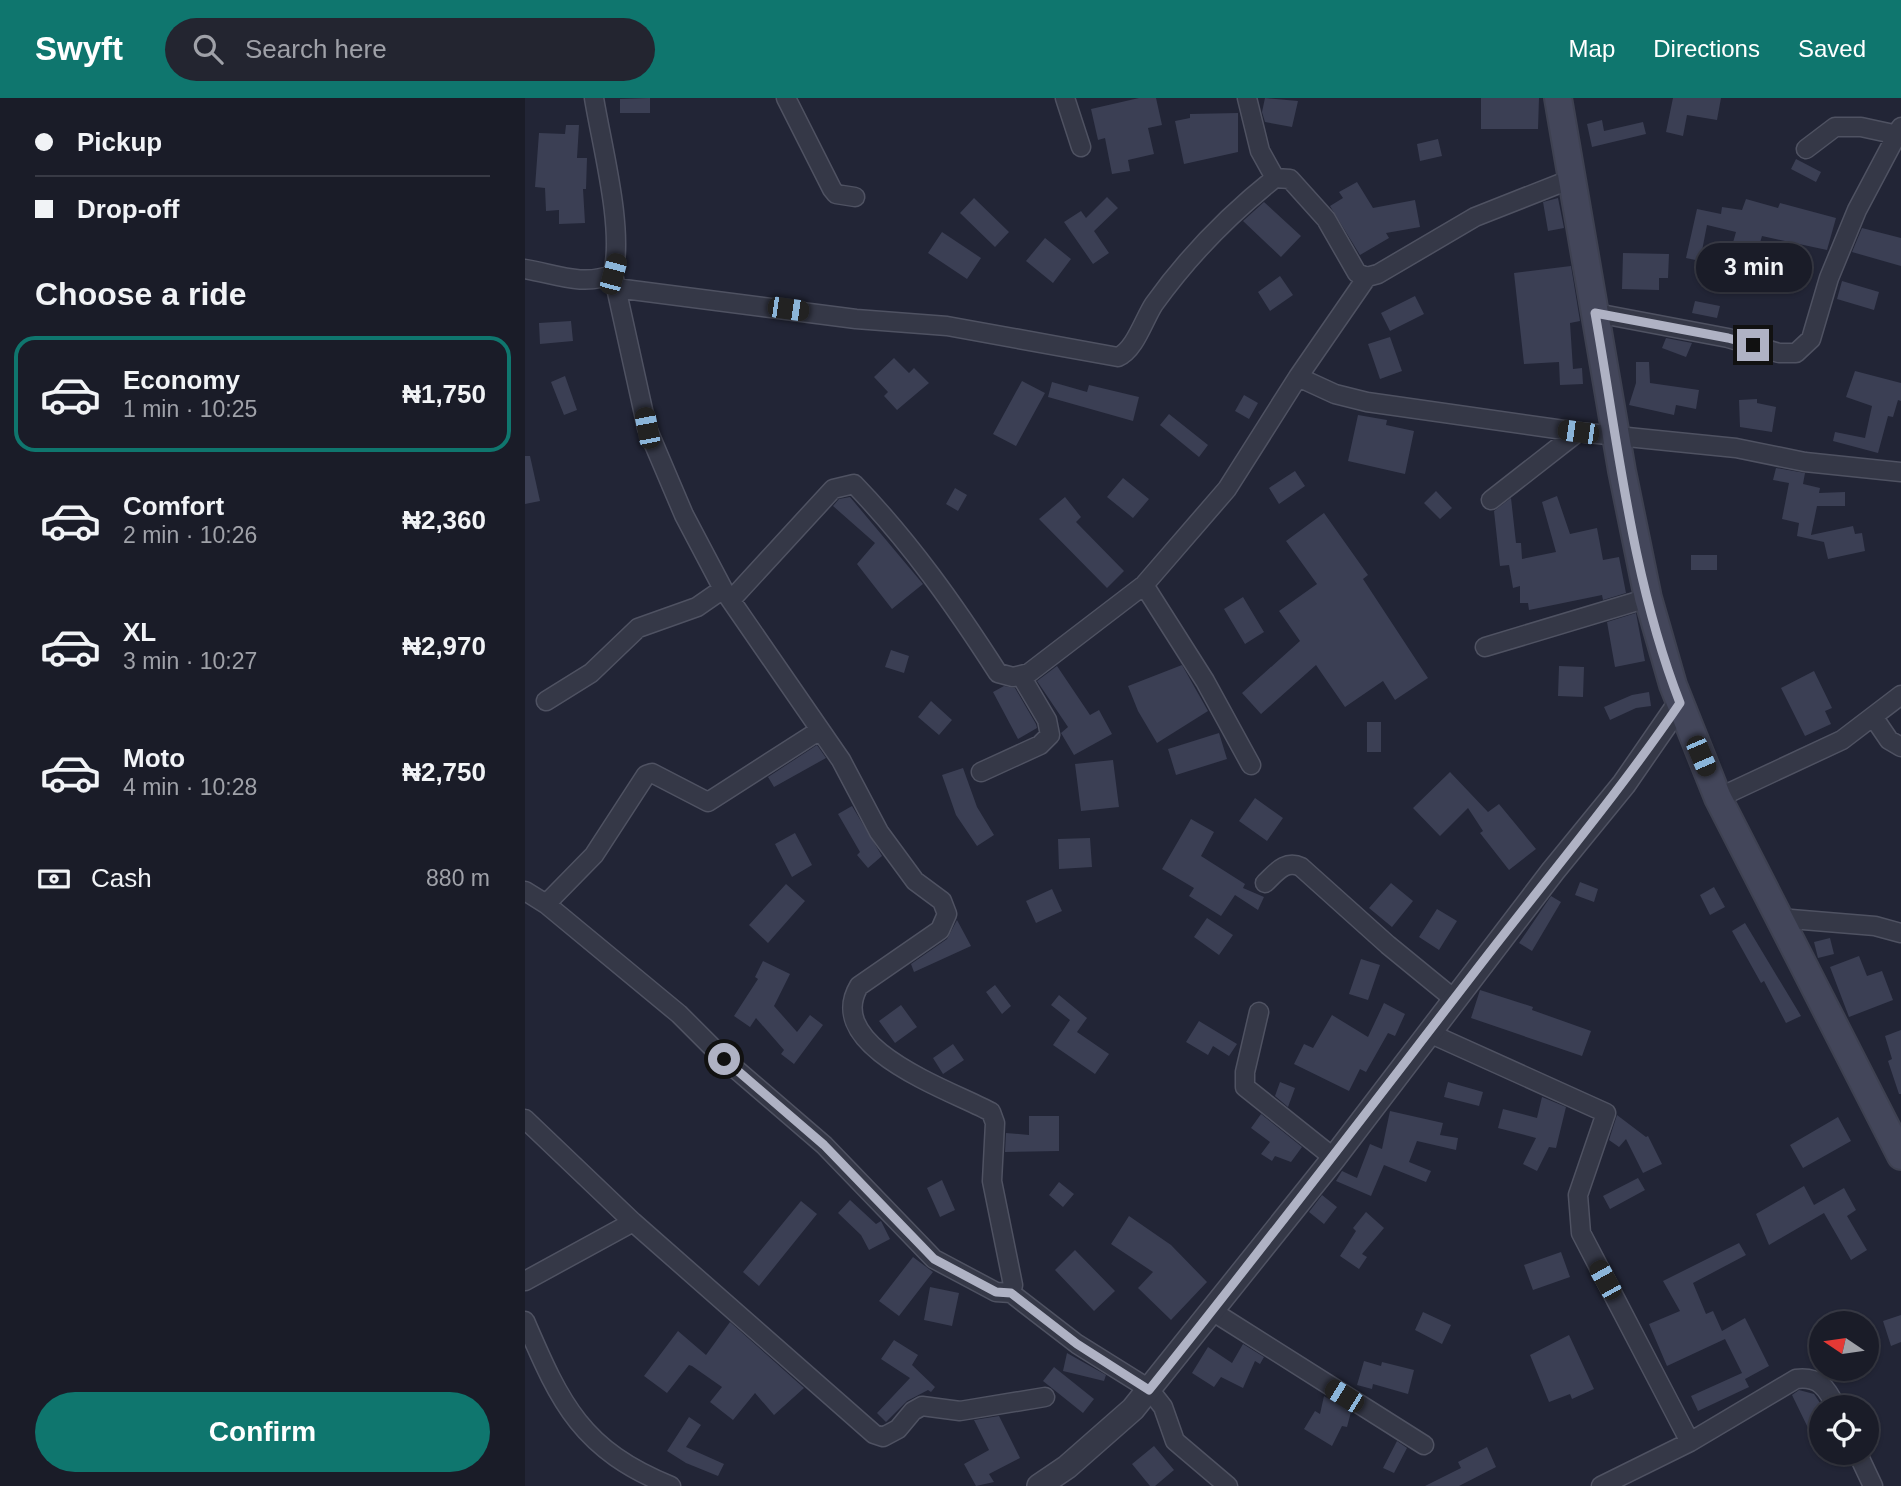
<!DOCTYPE html>
<html lang="en">
<head>
<meta charset="utf-8">
<style>
	body { margin:0; font-family:Arial,sans-serif; background:#232530; color:#f1f3f6; height:100vh; display:flex; flex-direction:column; font-size:26px; white-space:nowrap }
	* { box-sizing:border-box; margin:0 }
	p { font-size:23px; color:#9fa1a8 }
	.icon { flex:none; width:38px; height:38px; fill:none; stroke:currentColor; stroke-width:2; stroke-linecap:round; stroke-linejoin:round }
	.map { position:relative; flex:1; overflow:hidden }
	.drawer { display:flex; flex-direction:column; background:#1a1c28; width:525px }
	.drawer>* { flex:none }
	.top-card { display:grid; align-content:center; height:154px; padding:0 35px; background:#1a1c28 }
	.needle { width:46px; rotate:283deg }
	.buttons { position:absolute; left:1284px; top:1213px; display:grid; gap:14px }
	.buttons a { display:grid; place-items:center; width:70px; height:70px; border-radius:50%; background:#1a1c28; box-shadow:0 2px 5px #0004,0 0 0 2px #383a45; font-size:35px }
	.end { position:absolute; width:32px; height:32px; margin:-16px; border:9px solid #afb2c4; background:#111; box-shadow:0 0 0 4px #111 }
	.from { border-radius:50% }
	.bubble { position:absolute; height:49px; border-radius:24px; background:#1a1c28; box-shadow:0 2px 5px #0004,0 0 0 2px #383a45; font-size:23px; font-weight:700; line-height:49px; text-align:center }
	.car { position:absolute; width:21px; height:42px; margin:-21px -10px; border-radius:9px; box-shadow:0 0 5px 2px #0007; background:linear-gradient(#222 24%,#8ab4d8 0 40%,#222 0 76%,#8ab4d8 0 86%,#222 0) }
	.top-card b { display:flex; align-items:center; gap:24px; height:66px; font-size:26px }
	.top-card b+b { border-top:2px solid #383a45 }
	.top-card i { width:18px; height:18px; background:#f1f3f6 }
	ul { padding:0; list-style:none }
	li { display:flex; align-items:center; gap:21px; height:116px; margin:0 14px 10px; padding:0 21px; border:4px solid transparent; border-radius:21px }
	li div { flex:1 }
	li b { display:block; font-size:26px }
	li em { font-style:normal; font-weight:700 }
	li.selected { border-color:#0f766e }
	li>.icon { width:63px; height:63px; stroke-width:1.5 }
	h2 { padding:0 35px; font-size:32px; line-height:84px }
	.pay { display:flex; align-items:center; gap:18px; height:77px; padding:0 35px; font-size:26px }
	.pay p { margin-inline-start:auto }
	.action { display:flex; gap:14px; margin-top:auto; padding:14px 35px }
	.action a { flex:1; height:80px; border-radius:42px; background:#0f766e; color:#fff; font-size:28px; font-weight:700; line-height:80px; text-align:center }
	header { display:flex; align-items:center; gap:42px; box-sizing:border-box; height:98px; padding:0 35px; background:#0f766e; color:#fff }
	header strong { font-size:33px }
	nav { display:flex; gap:38px; margin-inline-start:auto; font-size:24px }
	.search { width:490px; height:63px; background:#232530; display:flex; align-items:center; gap:18px; box-sizing:border-box; padding:0 24px; border-radius:38px; color:#9fa1a8; font-size:26px }
	main { display:flex; flex:1; min-height:0 }
	.map>svg:first-child { display:block }
</style>
</head>
<body>
<header>
<strong>Swyft</strong>
<div class="search"><svg class="icon" aria-label="search" viewBox="0 0 24 24"><circle cx="10" cy="10" r="6"/><path d="M15 15l6 6"/></svg>Search here</div>
<nav><a>Map</a><a>Directions</a><a>Saved</a></nav>
</header>
<main>
<section class="drawer">
<div class="top-card">
<b><i class="from"></i>Pickup</b>
<b><i></i>Drop-off</b>
</div>
<h2>Choose a ride</h2>
<ul>
<li class="selected"><svg class="icon" aria-label="car" viewBox="0 0 24 24"><path d="M5 17H2v-5l4-1 3-4h7l3 4 3 1v5h-3M9 17h6M6 11h13"/><circle cx="7" cy="17" r="2"/><circle cx="17" cy="17" r="2"/></svg><div><b>Economy</b><p>1 min · 10:25</p></div><em>₦1,750</em></li>
<li><svg class="icon" aria-label="car" viewBox="0 0 24 24"><path d="M5 17H2v-5l4-1 3-4h7l3 4 3 1v5h-3M9 17h6M6 11h13"/><circle cx="7" cy="17" r="2"/><circle cx="17" cy="17" r="2"/></svg><div><b>Comfort</b><p>2 min · 10:26</p></div><em>₦2,360</em></li>
<li><svg class="icon" aria-label="car" viewBox="0 0 24 24"><path d="M5 17H2v-5l4-1 3-4h7l3 4 3 1v5h-3M9 17h6M6 11h13"/><circle cx="7" cy="17" r="2"/><circle cx="17" cy="17" r="2"/></svg><div><b>XL</b><p>3 min · 10:27</p></div><em>₦2,970</em></li>
<li><svg class="icon" aria-label="car" viewBox="0 0 24 24"><path d="M5 17H2v-5l4-1 3-4h7l3 4 3 1v5h-3M9 17h6M6 11h13"/><circle cx="7" cy="17" r="2"/><circle cx="17" cy="17" r="2"/></svg><div><b>Moto</b><p>4 min · 10:28</p></div><em>₦2,750</em></li>
</ul>
<div class="pay"><svg class="icon" aria-label="cash" viewBox="0 0 24 24"><path d="M3 7h18v10H3z"/><circle cx="12" cy="12" r="2"/></svg>Cash<p>880 m</p></div>
<div class="action"><a>Confirm</a></div>
</section>
<div class="map">
<svg width="1376" height="1388" viewBox="0 0 1376 1388">
	<rect width="100%" height="100%" fill="#222536"/>
	<path fill="#3b3f54" d="M 125,0 L 125,15 L 95,15 L 95,1 Z
		M 614,0 L 631,0 L 637,27 L 623,30 L 629,56 L 603,62 L 605,73 L 587,76 L 580,40 L 573,42 L 566,11 Z
		M 740,0 L 773,3 L 767,29 L 740,24 L 737,14 Z
		M 956,0 L 1014,0 L 1013,31 L 956,31 Z
		M 1148,0 L 1196,0 L 1192,22 L 1162,17 L 1158,38 L 1141,34 Z
		M 713,15 L 713,54 L 659,66 L 650,23 L 665,20 L 665,16 Z
		M 1077,22 L 1079,33 L 1118,24 L 1121,36 L 1067,49 L 1062,26 Z
		M 41,27 L 54,27 L 52,60 L 62,60 L 61,91 L 58,91 L 60,125 L 34,126 L 34,112 L 21,113 L 20,90 L 10,89 L 14,35 L 40,36 Z
		M 913,41 L 917,58 L 895,63 L 892,46 Z
		M 1271,61 L 1296,74 L 1291,84 L 1266,71 Z
		M 832,84 L 848,110 L 890,102 L 895,129 L 861,135 L 864,140 L 835,157 L 805,108 L 818,100 L 814,94 Z
		M 582,99 L 593,110 L 569,133 L 584,155 L 568,166 L 539,124 L 556,113 L 561,120 Z
		M 449,100 L 484,134 L 470,149 L 435,115 Z
		M 1033,100 L 1039,130 L 1023,133 L 1018,104 Z
		M 1221,101 L 1253,110 L 1255,105 L 1311,120 L 1302,152 L 1237,138 L 1232,155 L 1207,148 L 1211,134 L 1182,127 L 1175,163 L 1161,160 L 1172,111 L 1196,116 L 1197,109 L 1217,112 Z
		M 739,104 L 776,138 L 756,159 L 718,123 Z
		M 1337,130 L 1376,140 L 1376,168 L 1327,154 Z
		M 417,134 L 456,160 L 442,181 L 403,155 Z
		M 520,140 L 546,161 L 528,185 L 501,163 Z
		M 1098,155 L 1144,156 L 1143,180 L 1134,180 L 1134,192 L 1097,191 Z
		M 1046,168 L 1055,223 L 1045,225 L 1048,271 L 1057,270 L 1058,286 L 1035,287 L 1034,264 L 999,266 L 989,175 Z
		M 755,178 L 768,197 L 745,213 L 733,194 Z
		M 1317,183 L 1354,194 L 1349,212 L 1312,201 Z
		M 890,198 L 899,216 L 865,233 L 856,215 Z
		M 1170,203 L 1195,208 L 1192,220 L 1167,215 Z
		M 46,223 L 48,243 L 15,246 L 14,225 Z
		M 865,239 L 877,273 L 855,281 L 843,246 Z
		M 1141,240 L 1167,245 L 1161,259 L 1137,250 Z
		M 369,260 L 384,275 L 389,270 L 404,285 L 372,312 L 359,298 L 363,294 L 349,279 Z
		M 1111,264 L 1124,264 L 1125,285 L 1174,292 L 1171,311 L 1151,307 L 1149,317 L 1104,307 L 1111,285 Z
		M 1330,273 L 1376,285 L 1376,303 L 1373,302 L 1368,319 L 1363,318 L 1353,355 L 1308,343 L 1310,334 L 1340,340 L 1347,308 L 1321,299 Z
		M 40,278 L 52,312 L 39,317 L 26,284 Z
		M 497,283 L 520,295 L 491,348 L 468,336 Z
		M 527,284 L 562,294 L 564,287 L 614,299 L 608,323 L 523,299 Z
		M 719,297 L 733,305 L 724,321 L 710,313 Z
		M 1232,301 L 1232,305 L 1251,309 L 1247,334 L 1215,329 L 1214,302 Z
		M 644,316 L 683,347 L 674,359 L 635,327 Z
		M 833,317 L 862,322 L 861,327 L 889,333 L 880,376 L 823,363 Z
		M 0,358 L 5,358 L 15,403 L 0,406 Z
		M 1251,370 L 1280,375 L 1278,386 L 1295,390 L 1294,395 L 1320,394 L 1320,408 L 1292,408 L 1286,437 L 1328,428 L 1330,436 L 1337,435 L 1340,453 L 1303,461 L 1299,444 L 1272,438 L 1274,425 L 1257,421 L 1264,385 L 1248,382 Z
		M 770,373 L 780,388 L 754,406 L 744,390 Z
		M 598,380 L 624,401 L 608,420 L 582,399 Z
		M 430,390 L 442,397 L 433,413 L 421,406 Z
		M 911,393 L 927,410 L 915,421 L 899,405 Z
		M 1032,398 L 1045,436 L 1072,430 L 1078,462 L 1094,459 L 1101,495 L 1078,502 L 1077,497 L 1004,512 L 1003,505 L 995,505 L 995,488 L 988,490 L 984,467 L 975,468 L 969,413 L 986,400 L 991,445 L 996,445 L 997,461 L 1031,454 L 1017,404 Z
		M 325,399 L 398,486 L 367,511 L 332,466 L 350,445 L 308,408 L 314,401 Z
		M 540,399 L 556,419 L 551,424 L 599,473 L 582,490 L 514,421 Z
		M 799,415 L 843,477 L 838,481 L 903,580 L 870,602 L 858,583 L 820,609 L 791,567 L 736,616 L 717,595 L 775,543 L 754,513 L 792,486 L 761,443 Z
		M 1166,457 L 1192,457 L 1192,472 L 1166,472 Z
		M 718,499 L 739,534 L 720,546 L 699,511 Z
		M 1111,515 L 1120,563 L 1090,569 L 1082,524 Z
		M 366,552 L 384,558 L 379,575 L 360,569 Z
		M 657,567 L 683,613 L 632,645 L 613,613 L 603,588 Z
		M 532,568 L 565,617 L 574,612 L 587,636 L 549,657 L 536,635 L 543,629 L 512,583 Z
		M 1034,568 L 1059,569 L 1058,599 L 1033,598 Z
		M 1289,573 L 1307,610 L 1300,613 L 1306,626 L 1280,638 L 1256,590 Z
		M 479,588 L 490,590 L 511,626 L 512,630 L 493,641 L 468,594 Z
		M 1124,594 L 1126,608 L 1111,610 L 1085,622 L 1079,609 L 1107,597 Z
		M 406,603 L 427,622 L 414,637 L 393,619 Z
		M 842,624 L 856,624 L 856,654 L 842,654 Z
		M 694,635 L 702,661 L 651,677 L 643,651 Z
		M 292,647 L 301,660 L 249,689 L 243,679 Z
		M 588,662 L 594,709 L 556,713 L 550,666 Z
		M 438,670 L 452,709 L 469,737 L 452,748 L 431,717 L 417,677 Z
		M 925,674 L 963,714 L 974,706 L 1011,751 L 984,772 L 955,735 L 958,733 L 943,710 L 915,738 L 888,710 Z
		M 730,700 L 758,720 L 742,743 L 714,723 Z
		M 327,708 L 357,758 L 343,770 L 332,757 L 335,754 L 313,716 Z
		M 666,721 L 689,734 L 676,758 L 720,786 L 718,790 L 739,799 L 733,812 L 710,797 L 696,818 L 664,798 L 669,790 L 637,771 Z
		M 270,735 L 287,767 L 267,779 L 250,746 Z
		M 565,740 L 567,769 L 534,771 L 533,741 Z
		M 1055,784 L 1073,791 L 1069,804 L 1050,797 Z
		M 866,785 L 888,803 L 867,829 L 844,810 Z
		M 261,786 L 280,803 L 243,845 L 224,827 Z
		M 1189,789 L 1200,809 L 1185,817 L 1175,797 Z
		M 527,791 L 537,813 L 511,825 L 501,803 Z
		M 1026,798 L 1036,804 L 1007,853 L 994,845 Z
		M 912,811 L 932,823 L 914,852 L 894,839 Z
		M 682,820 L 708,837 L 694,857 L 669,839 Z
		M 432,822 L 446,848 L 389,874 L 386,866 L 422,841 Z
		M 1220,825 L 1276,918 L 1261,925 L 1239,883 L 1236,885 L 1207,833 Z
		M 1305,840 L 1309,856 L 1293,860 L 1289,844 Z
		M 1334,858 L 1342,878 L 1357,873 L 1368,902 L 1324,919 L 1305,869 Z
		M 836,861 L 855,867 L 843,902 L 824,896 Z
		M 238,863 L 265,876 L 249,908 L 272,934 L 285,917 L 298,927 L 269,966 L 256,956 L 259,952 L 231,920 L 225,929 L 209,918 L 233,881 L 230,879 Z
		M 470,887 L 486,908 L 477,916 L 461,894 Z
		M 955,892 L 1008,909 L 1007,912 L 1066,933 L 1057,958 L 946,920 Z
		M 534,897 L 562,920 L 552,934 L 584,956 L 570,976 L 528,947 L 545,922 L 526,907 Z
		M 859,905 L 880,916 L 870,938 L 863,935 L 841,974 L 835,971 L 824,993 L 769,966 L 779,946 L 788,950 L 807,917 L 843,939 Z
		M 376,907 L 392,929 L 370,945 L 354,923 Z
		M 674,923 L 712,946 L 704,958 L 688,948 L 683,957 L 661,944 Z
		M 1376,932 L 1376,996 L 1374,996 L 1363,963 L 1367,961 L 1360,938 Z
		M 428,946 L 439,962 L 418,976 L 408,960 Z
		M 755,984 L 770,990 L 763,1009 L 750,998 Z
		M 923,984 L 958,994 L 954,1008 L 919,999 Z
		M 1017,999 L 1041,1009 L 1031,1050 L 1024,1049 L 1012,1073 L 998,1066 L 1011,1040 L 973,1030 L 978,1011 L 1012,1020 Z
		M 865,1013 L 918,1025 L 915,1037 L 933,1040 L 931,1052 L 892,1043 L 884,1064 L 906,1073 L 901,1084 L 859,1067 L 846,1098 L 811,1083 L 817,1073 L 832,1080 L 845,1046 L 857,1051 Z
		M 736,1016 L 777,1049 L 766,1064 L 750,1058 L 747,1063 L 736,1056 L 745,1044 L 726,1030 Z
		M 1092,1017 L 1121,1039 L 1123,1038 L 1137,1066 L 1118,1075 L 1101,1041 L 1094,1049 L 1084,1042 Z
		M 504,1018 L 534,1018 L 534,1053 L 480,1054 L 481,1035 L 504,1037 Z
		M 1313,1019 L 1326,1043 L 1278,1070 L 1265,1047 Z
		M 1113,1080 L 1120,1092 L 1085,1111 L 1078,1098 Z
		M 417,1082 L 430,1112 L 415,1119 L 402,1090 Z
		M 534,1084 L 549,1096 L 538,1109 L 524,1097 Z
		M 1279,1088 L 1289,1107 L 1319,1090 L 1331,1112 L 1322,1118 L 1342,1152 L 1326,1162 L 1299,1115 L 1244,1147 L 1231,1116 Z
		M 797,1097 L 812,1109 L 799,1126 L 784,1114 Z
		M 325,1102 L 351,1126 L 356,1123 L 365,1141 L 344,1152 L 336,1137 L 313,1115 Z
		M 276,1103 L 292,1116 L 234,1188 L 218,1174 Z
		M 841,1114 L 859,1130 L 837,1156 L 842,1159 L 834,1171 L 815,1158 L 831,1133 L 828,1130 Z
		M 604,1118 L 646,1147 L 682,1184 L 646,1222 L 613,1190 L 628,1174 L 586,1146 Z
		M 1214,1145 L 1221,1157 L 1168,1185 L 1181,1216 L 1188,1213 L 1197,1233 L 1220,1220 L 1244,1268 L 1220,1281 L 1218,1277 L 1224,1289 L 1173,1313 L 1166,1298 L 1217,1275 L 1200,1241 L 1142,1268 L 1124,1226 L 1155,1213 L 1138,1183 Z
		M 550,1152 L 590,1193 L 569,1213 L 530,1172 Z
		M 1036,1154 L 1045,1179 L 1008,1192 L 999,1167 Z
		M 388,1159 L 408,1174 L 374,1218 L 354,1203 Z
		M 405,1189 L 434,1195 L 427,1228 L 399,1222 Z
		M 898,1214 L 926,1227 L 917,1246 L 890,1232 Z
		M 1376,1217 L 1376,1244 L 1366,1248 L 1358,1223 Z
		M 205,1224 L 279,1290 L 249,1317 L 230,1295 L 208,1322 L 185,1304 L 197,1289 L 167,1268 L 164,1267 L 142,1295 L 119,1278 L 153,1233 L 181,1257 Z
		M 1044,1237 L 1069,1291 L 1047,1301 L 1045,1296 L 1024,1304 L 1005,1257 Z
		M 369,1242 L 393,1257 L 387,1267 L 410,1289 L 406,1294 L 403,1292 L 382,1303 L 361,1324 L 352,1315 L 385,1280 L 356,1261 Z
		M 718,1246 L 739,1259 L 735,1266 L 730,1263 L 718,1290 L 696,1279 L 689,1289 L 667,1275 L 683,1249 L 707,1265 Z
		M 542,1255 L 581,1277 L 579,1283 L 538,1273 Z
		M 839,1263 L 856,1268 L 857,1264 L 889,1272 L 883,1296 L 848,1286 L 847,1291 L 832,1287 Z
		M 529,1269 L 569,1301 L 558,1315 L 518,1283 Z
		M 1274,1292 L 1289,1296 L 1297,1308 L 1297,1330 L 1286,1336 L 1267,1297 Z
		M 799,1298 L 826,1314 L 822,1329 L 817,1328 L 807,1348 L 779,1331 L 790,1313 L 795,1316 Z
		M 474,1318 L 495,1360 L 464,1376 L 469,1384 L 451,1388 L 439,1366 L 464,1352 L 449,1322 Z
		M 164,1319 L 176,1327 L 161,1349 L 199,1366 L 193,1378 L 161,1365 L 142,1353 Z
		M 872,1343 L 882,1350 L 869,1375 L 858,1370 Z
		M 629,1348 L 649,1372 L 630,1388 L 625,1388 L 607,1366 Z
		M 962,1349 L 971,1369 L 934,1388 L 900,1388 L 936,1370 L 933,1364 Z"/>
	<g fill="none" stroke-linecap="round" stroke-linejoin="round">
		<defs>
			<path id="minor" d="M 261,0 L 307,91 L 311,96 L 330,99
				M 540,0 L 556,49
				M 722,0 L 735,53 L 750,80
				M 1281,51 L 1310,29 L 1336,29 L 1373,37
				M 0,171 C 30,176 59,189 88,176
				M 91,190 L 331,221 L 422,228 L 593,259 C 610,252 619,221 629,206 C 662,160 706,115 750,80 L 765,81 L 801,121 L 832,175 L 842,179 L 853,176 L 950,119 L 1049,80
				M 1071,215 L 1203,240 L 1254,255 L 1271,255 L 1286,241 L 1304,180 L 1332,112 L 1376,29
				M 773,279 L 810,296 L 842,304 L 1053,334 L 1211,350 L 1280,364 L 1376,374
				M 966,402 L 1053,334
				M 619,487 L 680,583 L 726,667
				M 206,502 L 308,391 L 329,386 C 385,444 430,508 473,575 L 488,579 L 504,575 L 619,487 L 702,391 L 773,279 L 842,179
				M 960,549 L 1123,500
				M 21,603 L 66,575 L 113,530 L 172,509 L 198,491
				M 1349,620 L 1364,642 L 1376,649
				M 456,674 L 515,647 L 525,637 L 522,622 L 496,578
				M 1193,700 L 1317,642 L 1376,597
				M 740,785 C 750,776 760,761 776,769 L 863,847 L 929,901
				M 0,793 L 21,806 L 154,916 L 199,961 L 299,1047 L 409,1161 L 471,1194 L 486,1195 L 488,1187 L 467,1083 L 470,1025 L 466,1014 C 428,993 297,950 334,888 L 415,832 L 422,816 L 417,803 L 390,783 L 354,734 L 316,662 L 198,491 L 159,417 L 122,330 L 88,176 C 99,130 77,49 69,0
				M 21,806 L 69,757 L 121,677 L 127,675 L 183,704 L 295,632
				M 1254,820 L 1350,828 L 1376,835
				M 734,914 L 720,974 L 720,989 L 809,1060
				M 904,935 L 1081,1015 L 1053,1097 L 1056,1135 L 1165,1344
				M 0,1021 L 108,1124 L 349,1336 L 358,1339 L 373,1331 L 388,1313 L 397,1308 L 435,1313 L 520,1299
				M 0,1183 L 108,1124
				M 486,1195 L 552,1246 L 624,1291 L 638,1309 L 650,1343 L 703,1388
				M 687,1213 L 899,1347
				M 0,1223 C 36,1307 57,1352 146,1388
				M 1332,1354 L 1348,1388
				M 1076,1388 L 1165,1344 L 1271,1281 C 1294,1278 1302,1290 1311,1309"/>
			<path id="tertiary" d="M 514,1388 L 542,1369 L 608,1311 L 809,1060 L 1028,773 L 1099,686 L 1155,605"/>
			<path id="secondary" d="M 1033,0 L 1097,373 L 1123,500 L 1148,587 L 1193,700 L 1376,1058"/>
		</defs>
		<use href="#minor" stroke="#4f5262" stroke-width="21"/>
		<use href="#tertiary" stroke="#4f5262" stroke-width="26"/>
		<use href="#secondary" stroke="#3e4151" stroke-width="30"/>
		<use href="#minor" stroke="#353847" stroke-width="18"/>
		<use href="#tertiary" stroke="#353847" stroke-width="23"/>
		<use href="#secondary" stroke="#43465a" stroke-width="26"/>
	</g>
	<g fill="none" stroke-linecap="round" stroke-linejoin="round">
		<path stroke="#afb2c4" stroke-width="9" d="M 199,961 L 299,1047 L 409,1161 L 471,1194 L 486,1195 L 552,1246 L 624,1292 C 739,1149 850,1003 962,858 C 1027,774 1095,693 1155,605 C 1107,482 1093,345 1070,215 L 1203,240 L 1228,247"/>
	</g>
</svg>
<div class="buttons">
<a><svg class="needle" viewBox="-14 -14 28 28"><path d="M0-13l5 13h-10z" fill="#e53935"/><path d="M0 13l5-13h-10z" fill="#9fa1a8"/></svg></a>
<a><svg class="icon" aria-label="locate" viewBox="0 0 24 24"><circle cx="12" cy="12" r="6"/><path d="M12 2v4M12 18v4M2 12h4M18 12h4"/></svg></a>
</div>
<i class="end from" style="left:199px;top:961px"></i>
<i class="end" style="left:1228px;top:247px"></i>
<div class="bubble" style="left:1171px;top:145px;width:116px">3 min</div>
<i class="car" style="left:88px;top:176px;rotate:15deg"></i>
<i class="car" style="left:263px;top:211px;rotate:98deg"></i>
<i class="car" style="left:122px;top:330px;rotate:349deg"></i>
<i class="car" style="left:1053px;top:334px;rotate:278deg"></i>
<i class="car" style="left:1176px;top:658px;rotate:157deg"></i>
<i class="car" style="left:1080px;top:1182px;rotate:331deg"></i>
<i class="car" style="left:819px;top:1298px;rotate:302deg"></i>
</div>
</main>
</body>
</html>
